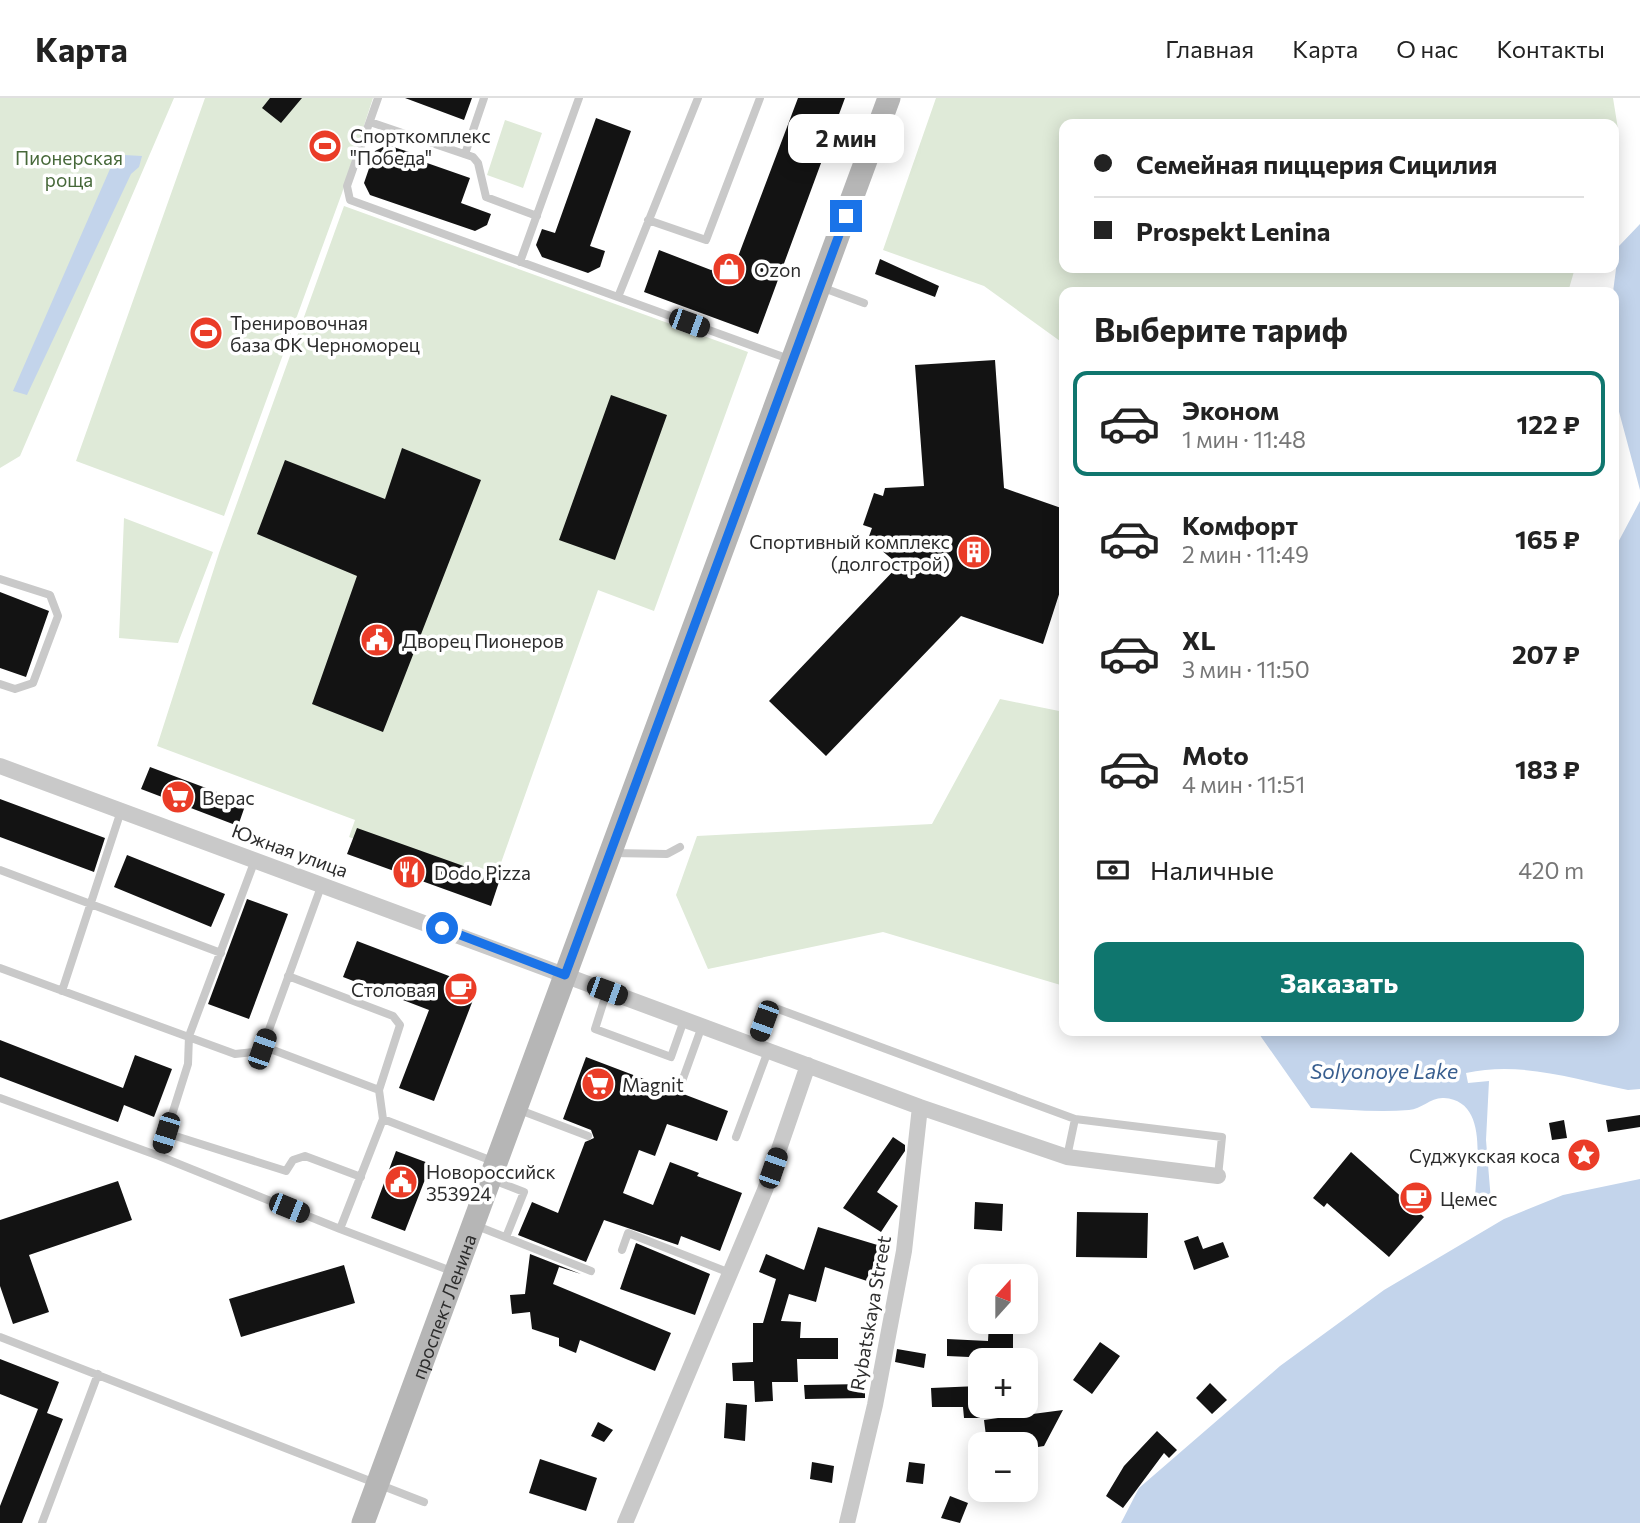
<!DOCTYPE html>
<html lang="ru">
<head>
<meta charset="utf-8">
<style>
	body { margin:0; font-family:Commissioner,sans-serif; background:#f2f2f2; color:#222; height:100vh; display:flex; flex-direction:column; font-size:26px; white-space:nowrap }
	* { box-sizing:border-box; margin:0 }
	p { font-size:23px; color:#767676 }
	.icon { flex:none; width:38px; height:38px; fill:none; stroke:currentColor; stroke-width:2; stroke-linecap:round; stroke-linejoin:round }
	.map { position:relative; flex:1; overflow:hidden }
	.side { position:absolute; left:1059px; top:189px; width:560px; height:749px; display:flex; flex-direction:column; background:#fff; border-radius:14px; box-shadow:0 4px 18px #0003 }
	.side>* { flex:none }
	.guide { position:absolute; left:1059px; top:21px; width:560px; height:154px; border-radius:14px; box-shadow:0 4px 18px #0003; display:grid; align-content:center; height:154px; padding:0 35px; background:#fff }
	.needle { width:46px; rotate:21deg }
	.controls { position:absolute; left:968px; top:1166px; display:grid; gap:14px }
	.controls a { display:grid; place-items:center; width:70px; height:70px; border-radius:14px; background:#fff; box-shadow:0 4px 18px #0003; font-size:35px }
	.end { position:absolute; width:32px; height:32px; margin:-16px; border:9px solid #1a73e8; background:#fff; box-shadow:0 0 0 4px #fff }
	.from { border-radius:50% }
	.bubble { position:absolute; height:49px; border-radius:14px; background:#fff; box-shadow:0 4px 18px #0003; font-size:23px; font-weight:700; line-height:49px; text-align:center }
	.car { position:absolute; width:21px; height:42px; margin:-21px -10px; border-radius:9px; box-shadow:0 0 5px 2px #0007; background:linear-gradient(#222 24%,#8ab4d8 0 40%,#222 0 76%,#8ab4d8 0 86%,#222 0) }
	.guide b { display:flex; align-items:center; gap:24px; height:66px; font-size:26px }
	.guide b+b { border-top:2px solid #e0e0e0 }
	.guide i { width:18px; height:18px; background:#222 }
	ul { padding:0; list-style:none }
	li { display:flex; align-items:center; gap:21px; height:105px; margin:0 14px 10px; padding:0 21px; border:4px solid transparent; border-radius:14px }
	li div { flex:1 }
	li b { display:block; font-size:26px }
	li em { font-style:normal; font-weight:700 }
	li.active { border-color:#0f766e }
	li>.icon { width:63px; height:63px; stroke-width:1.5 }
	h2 { padding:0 35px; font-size:32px; line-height:84px }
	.pay { display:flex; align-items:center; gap:18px; height:77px; padding:0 35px; font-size:26px }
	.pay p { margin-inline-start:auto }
	.action { display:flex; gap:14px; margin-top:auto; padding:14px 35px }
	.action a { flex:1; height:80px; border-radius:14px; background:#0f766e; color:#fff; font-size:28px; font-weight:700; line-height:80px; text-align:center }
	header { display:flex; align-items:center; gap:42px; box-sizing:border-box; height:98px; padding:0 35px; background:#fff; border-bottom:2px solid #e0e0e0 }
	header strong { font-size:33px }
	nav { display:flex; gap:38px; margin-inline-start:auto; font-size:24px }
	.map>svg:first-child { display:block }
</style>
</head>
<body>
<header>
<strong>Карта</strong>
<nav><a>Главная</a><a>Карта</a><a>О нас</a><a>Контакты</a></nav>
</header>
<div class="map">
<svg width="1640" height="1425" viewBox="0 0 1640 1425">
	<rect width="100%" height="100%" fill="#fff"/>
	<path fill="#dfead8" d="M 0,0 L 174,0 L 20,358 L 0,370 Z
		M 205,0 L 373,0 L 342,95 L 224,418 L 76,363 Z
		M 936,0 L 1613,0 L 1618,31 L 1614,47 L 1614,26 L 1064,26 L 1064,170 L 1575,170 L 1568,194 L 1064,194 L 1064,289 L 1060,243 L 984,188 L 883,152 Z
		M 505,22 L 542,35 L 523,90 L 487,77 Z
		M 344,108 L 748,254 L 654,513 L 598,492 L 497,776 L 478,769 L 473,783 L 349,739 L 355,722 L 157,648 L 219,455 Z
		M 124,420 L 213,454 L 178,545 L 119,540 Z
		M 1000,601 L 1064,614 L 1064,888 L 883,834 L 708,871 L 676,797 L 697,738 L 932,726 Z"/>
	<path fill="#c3d4eb" d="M 124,57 L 142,58 L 139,69 L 131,76 L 27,297 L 13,293 L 113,64 Z
		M 1640,126 L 1640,392 L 1614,295 L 1613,194 L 1619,148 Z
		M 1640,403 L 1640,991 L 1628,992 C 1574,981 1521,963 1466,975 L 1468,985 L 1489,983 L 1486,1042 L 1491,1103 L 1485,1107 L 1475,1105 C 1475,1072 1491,1003 1444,1000 C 1431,999 1422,1011 1409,1012 C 1377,1015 1343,1011 1311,1010 L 1257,933 L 1614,933 L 1614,452 Z
		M 1640,1081 L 1640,1425 L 1121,1425 L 1139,1390 L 1280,1268 L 1384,1192 L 1504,1121 L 1563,1097 Z"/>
	<path fill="#131313" d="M 270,0 L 302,0 L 281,25 L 262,10 Z
		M 405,0 L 472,0 L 464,22 Z
		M 798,0 L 845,0 L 758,236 L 644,194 L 659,152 L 711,172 L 736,164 Z
		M 596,20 L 631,33 L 590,148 L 605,153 L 600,169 L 588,175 L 542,159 L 536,147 L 542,131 L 555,135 Z
		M 387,47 L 409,54 L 407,58 L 470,80 L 461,105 L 491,116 L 487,127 L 475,133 L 370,97 L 364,85 L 375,53 Z
		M 880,161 L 939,188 L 935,199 L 875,176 Z
		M 995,262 L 1004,390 L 1064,411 L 1064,481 L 1043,546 L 961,518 L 826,658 L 769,603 L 899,467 L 868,441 L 872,430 L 863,427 L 874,395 L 883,398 L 885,390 L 924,388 L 915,267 Z
		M 611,297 L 667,317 L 615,462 L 559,442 Z
		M 402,350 L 481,382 L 383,634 L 312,606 L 357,478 L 257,436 L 285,362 L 385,401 Z
		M 0,494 L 49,513 L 26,579 L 0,570 Z
		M 150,669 L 246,705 L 238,728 L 141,691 Z
		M 0,701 L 105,740 L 94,774 L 0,739 Z
		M 357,730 L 500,781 L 491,808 L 347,756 Z
		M 127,757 L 225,796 L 211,829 L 114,789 Z
		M 247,801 L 288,816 L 249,921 L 208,906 Z
		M 357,843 L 478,889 L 434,1003 L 399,990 L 429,912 L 343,879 Z
		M 0,942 L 123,990 L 135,957 L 172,971 L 154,1019 L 124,1007 L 118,1024 L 0,979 Z
		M 586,959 L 728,1013 L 717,1043 L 667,1026 L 655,1058 L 639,1052 L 623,1095 L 653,1107 L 670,1064 L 699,1075 L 697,1078 L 742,1095 L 720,1153 L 681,1138 L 678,1147 L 604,1122 L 586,1164 L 518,1137 L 532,1104 L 558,1115 L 585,1044 L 594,1040 L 591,1032 L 563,1021 Z
		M 1640,1017 L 1640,1029 L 1608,1034 L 1606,1022 Z
		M 1564,1022 L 1567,1040 L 1552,1042 L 1549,1025 Z
		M 893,1039 L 905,1047 L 905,1053 L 877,1094 L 898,1108 L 881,1134 L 843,1110 Z
		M 396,1053 L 431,1066 L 405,1133 L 371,1120 Z
		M 1351,1054 L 1424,1119 L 1389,1159 L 1327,1105 L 1324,1109 L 1313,1100 Z
		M 118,1083 L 132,1122 L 29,1157 L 49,1214 L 13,1226 L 0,1188 L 0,1122 Z
		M 975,1104 L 1003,1106 L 1002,1133 L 974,1131 Z
		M 1077,1114 L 1148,1115 L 1147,1160 L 1076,1159 Z
		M 818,1129 L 884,1149 L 870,1184 L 825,1169 L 816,1204 L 789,1196 L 781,1223 L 801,1224 L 800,1240 L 838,1240 L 838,1261 L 797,1261 L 798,1284 L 772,1284 L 773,1303 L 755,1304 L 754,1283 L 733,1283 L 732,1265 L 753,1264 L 753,1225 L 763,1225 L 776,1181 L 759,1174 L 766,1156 L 804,1172 Z
		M 1198,1138 L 1203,1151 L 1223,1144 L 1229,1159 L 1194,1172 L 1184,1143 Z
		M 636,1145 L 710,1176 L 695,1217 L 620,1191 Z
		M 530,1156 L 581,1176 L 559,1169 L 553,1186 L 671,1235 L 655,1273 L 580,1242 L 576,1255 L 559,1248 L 559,1240 L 532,1231 L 530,1214 L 512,1216 L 510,1197 L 525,1196 Z
		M 344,1167 L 355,1205 L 241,1239 L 229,1201 Z
		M 1013,1223 L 1013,1261 L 947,1258 L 947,1241 L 988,1243 L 989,1225 Z
		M 1100,1244 L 1120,1258 L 1092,1296 L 1073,1282 Z
		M 897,1251 L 926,1256 L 924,1270 L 895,1264 Z
		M 0,1261 L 59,1284 L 47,1315 L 63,1321 L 22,1425 L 0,1425 L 0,1408 L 38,1311 L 0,1296 Z
		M 1210,1285 L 1227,1302 L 1212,1316 L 1196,1300 Z
		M 865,1286 L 865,1300 L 805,1301 L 804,1287 Z
		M 979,1288 L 980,1320 L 964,1320 L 963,1309 L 932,1309 L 931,1290 Z
		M 726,1305 L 747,1307 L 745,1343 L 724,1340 Z
		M 1004,1307 L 1025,1307 L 1025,1317 L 1063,1312 L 1044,1348 L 1026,1351 L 1026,1346 L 987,1346 L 984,1322 L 1005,1319 Z
		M 598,1324 L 613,1332 L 604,1344 L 591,1338 Z
		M 1157,1333 L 1177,1352 L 1169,1360 L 1164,1355 L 1123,1410 L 1106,1398 L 1124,1368 Z
		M 540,1361 L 597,1380 L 586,1413 L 529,1395 Z
		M 812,1364 L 834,1368 L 832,1385 L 810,1381 Z
		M 909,1364 L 925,1366 L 923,1386 L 906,1384 Z
		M 950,1398 L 968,1405 L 960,1425 L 941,1420 Z"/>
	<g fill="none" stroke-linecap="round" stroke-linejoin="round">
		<path stroke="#c9c9c9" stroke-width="8" d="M 378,0 L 347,88 L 350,102 L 789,261
			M 370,24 L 473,59 L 478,65 L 486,99 L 537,118
			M 465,56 L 484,0
			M 648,122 L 706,142 L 760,0
			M 520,164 L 579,0
			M 821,189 L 864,205
			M 618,199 L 698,0
			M 0,481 L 50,497 L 58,518 L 33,585 L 15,591 L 0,586
			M 613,755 L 667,756 L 680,749
			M 0,772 L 221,855
			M 0,870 L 235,956 L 273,952 L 379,992
			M 288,878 L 393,918 L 400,927 L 379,992 L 383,1021 L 340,1131 L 454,1174
			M 62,893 L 121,713
			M 607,893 L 595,931 L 671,959 L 684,922
			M 755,948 L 770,908 L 1075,1021 L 1222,1039 L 1218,1078
			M 262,951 L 322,786
			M 680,989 L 702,928
			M 0,1000 L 159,1058 L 340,1131
			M 517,1011 L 588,1038
			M 383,1021 L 495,1064
			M 166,1035 L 286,1073 L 293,1062 L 305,1058 L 361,1079
			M 736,1039 L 768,953
			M 159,1058 L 188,966 L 189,938 L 255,762
			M 1067,1059 L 1075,1021
			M 493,1082 L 524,1094 L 506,1139
			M 477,1128 L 591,1173
			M 622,1152 L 628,1135 L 730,1175
			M 0,1239 L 424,1404
			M 42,1425 L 98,1276"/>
		<path stroke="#c9c9c9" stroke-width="16" d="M 0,668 L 920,1009 L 1067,1059 L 1218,1078
			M 625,1425 L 765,1092 L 808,967
			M 847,1425 L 875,1307 L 904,1153 L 920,1009"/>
		<path stroke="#b6b6b6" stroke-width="23" id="s1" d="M 363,1425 L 889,0"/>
	</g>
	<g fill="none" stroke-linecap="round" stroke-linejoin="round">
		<path stroke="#1a73e8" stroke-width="9" d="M 442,830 L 565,877 L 846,118"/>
	</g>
	<defs>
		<symbol id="stadium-disc" viewBox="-11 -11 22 22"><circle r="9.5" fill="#ea3c27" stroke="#fff"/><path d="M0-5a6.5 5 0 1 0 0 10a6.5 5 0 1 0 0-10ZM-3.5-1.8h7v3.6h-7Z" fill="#fff"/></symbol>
		<symbol id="shop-disc" viewBox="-11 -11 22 22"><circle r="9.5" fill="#ea3c27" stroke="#fff"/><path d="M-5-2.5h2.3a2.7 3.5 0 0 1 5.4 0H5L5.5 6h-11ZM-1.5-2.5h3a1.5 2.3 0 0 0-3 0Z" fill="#fff"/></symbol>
		<symbol id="building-disc" viewBox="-11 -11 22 22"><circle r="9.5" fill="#ea3c27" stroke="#fff"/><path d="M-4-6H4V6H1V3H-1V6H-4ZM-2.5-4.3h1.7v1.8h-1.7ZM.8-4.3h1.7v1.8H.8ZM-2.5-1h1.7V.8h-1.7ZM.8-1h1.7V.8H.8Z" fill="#fff"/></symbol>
		<symbol id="civic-disc" viewBox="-11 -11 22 22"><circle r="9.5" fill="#ea3c27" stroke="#fff"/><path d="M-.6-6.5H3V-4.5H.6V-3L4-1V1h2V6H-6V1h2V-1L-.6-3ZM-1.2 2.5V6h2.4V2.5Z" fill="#fff"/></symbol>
		<symbol id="supermarket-disc" viewBox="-11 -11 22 22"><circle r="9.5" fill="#ea3c27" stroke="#fff"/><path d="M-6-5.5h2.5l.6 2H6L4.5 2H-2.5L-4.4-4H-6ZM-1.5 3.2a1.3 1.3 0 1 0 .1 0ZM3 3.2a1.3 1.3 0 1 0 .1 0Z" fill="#fff"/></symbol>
		<symbol id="restaurant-disc" viewBox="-11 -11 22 22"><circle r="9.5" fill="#ea3c27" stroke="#fff"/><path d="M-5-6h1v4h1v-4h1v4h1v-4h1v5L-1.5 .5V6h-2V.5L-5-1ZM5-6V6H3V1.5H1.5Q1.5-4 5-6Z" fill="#fff"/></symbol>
		<symbol id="cafe-disc" viewBox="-11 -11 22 22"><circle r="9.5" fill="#ea3c27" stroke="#fff"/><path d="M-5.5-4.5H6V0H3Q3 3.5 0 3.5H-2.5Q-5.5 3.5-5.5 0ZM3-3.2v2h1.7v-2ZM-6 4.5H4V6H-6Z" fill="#fff"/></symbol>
		<symbol id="sight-disc" viewBox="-11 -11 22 22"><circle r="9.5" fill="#ea3c27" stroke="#fff"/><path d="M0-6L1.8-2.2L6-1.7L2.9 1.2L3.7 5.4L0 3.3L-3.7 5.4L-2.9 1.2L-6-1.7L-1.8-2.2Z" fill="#fff"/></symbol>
	</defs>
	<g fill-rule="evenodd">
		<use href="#stadium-disc" x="306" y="29" width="38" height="38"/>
		<use href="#shop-disc" x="710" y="152" width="38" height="38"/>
		<use href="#stadium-disc" x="187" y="216" width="38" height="38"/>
		<use href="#building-disc" x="955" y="435" width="38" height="38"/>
		<use href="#civic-disc" x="358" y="523" width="38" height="38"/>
		<use href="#supermarket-disc" x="159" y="680" width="38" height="38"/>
		<use href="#restaurant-disc" x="390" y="755" width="38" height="38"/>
		<use href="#cafe-disc" x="442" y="872" width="38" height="38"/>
		<use href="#supermarket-disc" x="579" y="967" width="38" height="38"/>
		<use href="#sight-disc" x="1565" y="1038" width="38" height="38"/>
		<use href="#civic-disc" x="382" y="1065" width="38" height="38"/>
		<use href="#cafe-disc" x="1397" y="1081" width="38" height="38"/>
	</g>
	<g text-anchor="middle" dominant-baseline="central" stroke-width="7" stroke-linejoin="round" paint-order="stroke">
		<g font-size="19" fill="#2c2c2c" stroke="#fff" text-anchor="start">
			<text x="350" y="37">Спорткомплекс<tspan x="350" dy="22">"Победа"</tspan></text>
			<text x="754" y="171">Ozon</text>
			<text x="230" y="224">Тренировочная<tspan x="230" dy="22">база ФК Черноморец</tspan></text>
			<text x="950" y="443" text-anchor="end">Спортивный комплекс<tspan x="950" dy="22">(долгострой)</tspan></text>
			<text x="402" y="542">Дворец Пионеров</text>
			<text x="202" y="699">Верас</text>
			<text x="434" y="774">Dodo Pizza</text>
			<text x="436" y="891" text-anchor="end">Столовая</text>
			<text x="622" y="986">Magnit</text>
			<text x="1560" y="1057" text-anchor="end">Суджукская коса</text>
			<text x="426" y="1073">Новороссийск<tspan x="426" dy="22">353924</tspan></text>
			<text x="1440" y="1100">Цемес</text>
		</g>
		<g font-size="19" fill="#466839" stroke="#fff">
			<text x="69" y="59">Пионерская<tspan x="69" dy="22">роща</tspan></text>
		</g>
		<g font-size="19" fill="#2c2c2c" stroke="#fff">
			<text transform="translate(290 752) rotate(20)">Южная улица</text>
			<text stroke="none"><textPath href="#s1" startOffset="231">проспект Ленина</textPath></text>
			<text transform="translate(870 1215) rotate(-80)">Rybatskaya Street</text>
		</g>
		<g font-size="21" font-style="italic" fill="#385e8f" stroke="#fff">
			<text x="1384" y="972">Solyonoye Lake</text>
		</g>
	</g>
</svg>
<div class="controls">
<a><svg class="needle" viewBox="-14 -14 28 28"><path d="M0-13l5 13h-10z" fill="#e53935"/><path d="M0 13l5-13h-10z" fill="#767676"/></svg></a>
<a>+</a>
<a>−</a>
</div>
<i class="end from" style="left:442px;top:830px"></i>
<i class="end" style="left:846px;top:118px"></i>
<div class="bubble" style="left:788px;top:16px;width:116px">2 мин</div>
<i class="car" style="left:689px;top:225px;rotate:110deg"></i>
<i class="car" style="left:607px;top:893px;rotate:110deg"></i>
<i class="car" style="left:764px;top:923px;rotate:200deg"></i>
<i class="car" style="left:262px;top:951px;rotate:19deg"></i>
<i class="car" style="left:166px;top:1035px;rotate:197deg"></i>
<i class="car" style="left:773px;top:1070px;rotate:19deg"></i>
<i class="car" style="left:289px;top:1110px;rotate:112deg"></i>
<div class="guide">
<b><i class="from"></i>Семейная пиццерия Сицилия</b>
<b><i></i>Prospekt Lenina</b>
</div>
<section class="side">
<h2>Выберите тариф</h2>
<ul>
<li class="active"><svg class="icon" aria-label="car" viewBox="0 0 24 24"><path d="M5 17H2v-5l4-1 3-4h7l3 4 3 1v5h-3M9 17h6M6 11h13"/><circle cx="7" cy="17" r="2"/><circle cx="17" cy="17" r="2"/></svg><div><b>Эконом</b><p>1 мин · 11:48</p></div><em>122 ₽</em></li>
<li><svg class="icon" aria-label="car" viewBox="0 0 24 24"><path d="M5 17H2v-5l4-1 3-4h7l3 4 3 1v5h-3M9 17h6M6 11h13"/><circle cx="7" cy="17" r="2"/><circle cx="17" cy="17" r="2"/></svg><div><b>Комфорт</b><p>2 мин · 11:49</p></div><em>165 ₽</em></li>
<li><svg class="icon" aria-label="car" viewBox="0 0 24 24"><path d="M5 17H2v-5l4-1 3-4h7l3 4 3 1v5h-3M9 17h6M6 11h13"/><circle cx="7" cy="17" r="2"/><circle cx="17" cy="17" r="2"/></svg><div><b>XL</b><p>3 мин · 11:50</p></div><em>207 ₽</em></li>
<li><svg class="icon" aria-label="car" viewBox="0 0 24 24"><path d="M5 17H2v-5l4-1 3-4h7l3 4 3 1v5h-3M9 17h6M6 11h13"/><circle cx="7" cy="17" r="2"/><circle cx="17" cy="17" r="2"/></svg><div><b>Moto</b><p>4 мин · 11:51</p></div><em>183 ₽</em></li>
</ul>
<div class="pay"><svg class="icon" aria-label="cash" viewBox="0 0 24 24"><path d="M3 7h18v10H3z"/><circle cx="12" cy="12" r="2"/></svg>Наличные<p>420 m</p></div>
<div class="action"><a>Заказать</a></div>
</section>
</div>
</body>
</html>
